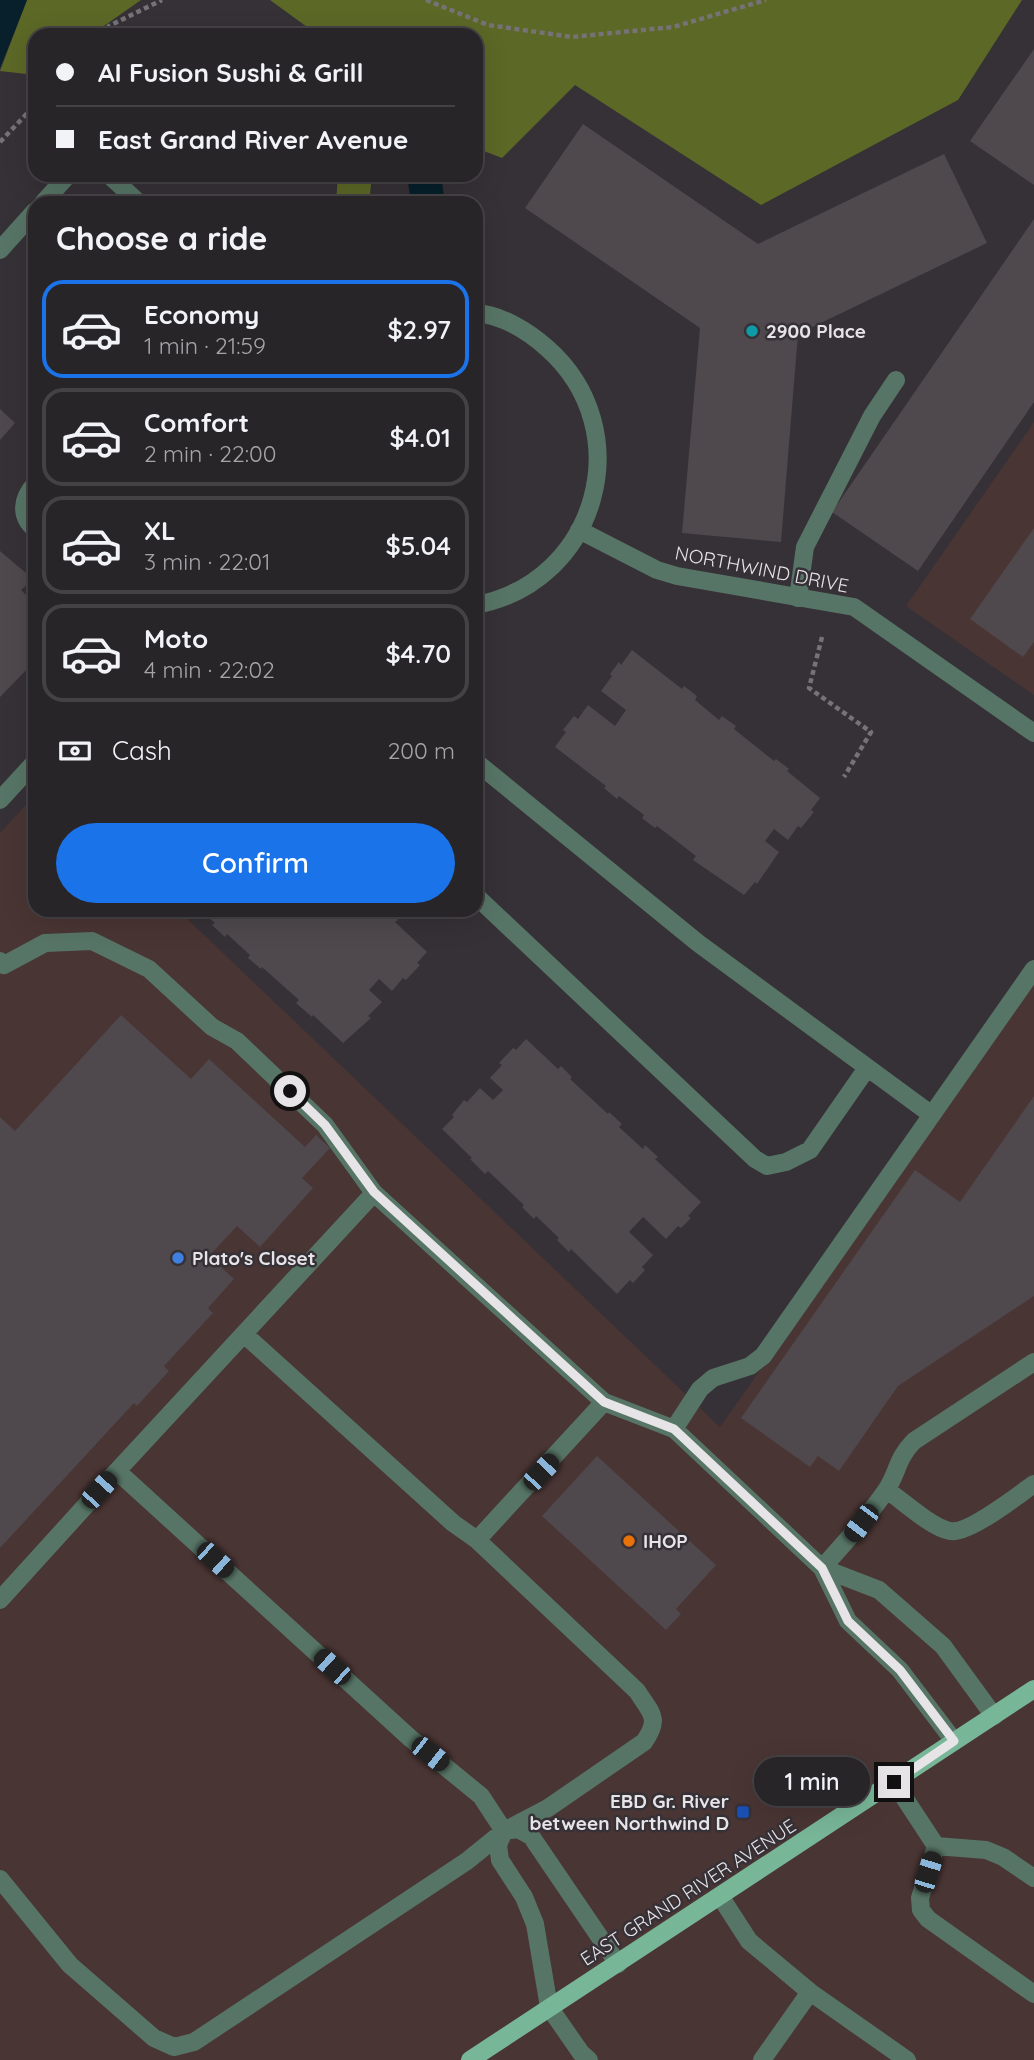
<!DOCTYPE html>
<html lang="en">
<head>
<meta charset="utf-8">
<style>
	body { margin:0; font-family:Quicksand,sans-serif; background:#343134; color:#f1f3f6; height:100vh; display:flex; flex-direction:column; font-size:26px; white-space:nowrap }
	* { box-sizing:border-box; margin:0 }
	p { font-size:23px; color:#a5a5a8 }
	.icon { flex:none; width:38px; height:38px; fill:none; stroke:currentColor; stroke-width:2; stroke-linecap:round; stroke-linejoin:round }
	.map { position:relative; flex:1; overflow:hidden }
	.side { position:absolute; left:28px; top:196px; width:455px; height:721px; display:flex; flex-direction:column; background:#282528; border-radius:21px; box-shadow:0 7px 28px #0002,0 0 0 2px #444245 }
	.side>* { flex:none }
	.top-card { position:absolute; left:28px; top:28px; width:455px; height:154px; border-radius:21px; box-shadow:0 7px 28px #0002,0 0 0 2px #444245; display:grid; align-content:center; height:154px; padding:0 28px; background:#282528 }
	.end { position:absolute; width:32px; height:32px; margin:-16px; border:9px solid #e7e4e7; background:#111; box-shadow:0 0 0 4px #111 }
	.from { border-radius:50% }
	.bubble { position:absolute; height:49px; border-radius:24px; background:#282528; box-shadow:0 7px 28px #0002,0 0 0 2px #444245; font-size:23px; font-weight:600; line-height:49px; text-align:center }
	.car { position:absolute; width:21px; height:42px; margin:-21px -10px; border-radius:9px; box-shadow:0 0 5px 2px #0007; background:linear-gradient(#222 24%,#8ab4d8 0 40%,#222 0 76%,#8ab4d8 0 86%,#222 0) }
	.top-card b { display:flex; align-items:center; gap:24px; height:66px; font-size:26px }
	.top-card b+b { border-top:2px solid #444245 }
	.top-card i { width:18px; height:18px; background:#f1f3f6 }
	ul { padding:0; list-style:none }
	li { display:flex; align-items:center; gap:21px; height:98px; margin:0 14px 10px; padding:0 14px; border:4px solid #444245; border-radius:21px }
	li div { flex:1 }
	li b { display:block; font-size:26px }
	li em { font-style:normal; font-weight:600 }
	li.selected { border-color:#1a73e8 }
	li>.icon { width:63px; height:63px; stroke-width:1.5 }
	h2 { padding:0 28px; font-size:32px; line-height:84px }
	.pay { display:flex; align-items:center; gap:18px; height:77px; padding:0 28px; font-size:26px }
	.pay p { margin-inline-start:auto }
	.cta { display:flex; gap:14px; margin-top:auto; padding:14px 28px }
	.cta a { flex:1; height:80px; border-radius:42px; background:#1a73e8; color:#fff; font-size:28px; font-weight:600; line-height:80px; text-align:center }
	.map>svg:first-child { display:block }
</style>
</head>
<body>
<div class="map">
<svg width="1034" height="2060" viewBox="0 0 1034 2060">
	<rect width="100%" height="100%" fill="#363136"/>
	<path fill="#493534" d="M 1034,422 L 1034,695 L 906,606 Z
		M 35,795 L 35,910 L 178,910 L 720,1427 L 1034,981 L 1034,2060 L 0,2060 L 0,833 Z"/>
	<path fill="#5c6826" d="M 27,0 L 141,0 L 91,35 L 35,35 L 35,75 L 0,71 Z
		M 270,0 L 1022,0 L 958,100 L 761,205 L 575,85 L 502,158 L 476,148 L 476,35 L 318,35 Z
		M 338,175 L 372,175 L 369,203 L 336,203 Z"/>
	<path fill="#07202b" d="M 0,0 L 27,0 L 0,68 Z
		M 407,175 L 441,175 L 445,203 L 411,203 Z"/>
	<path fill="#4f494d" d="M 1034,49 L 1034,185 L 970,141 Z
		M 583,124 L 758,244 L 944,154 L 987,243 L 798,334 L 781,542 L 682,533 L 700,328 L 525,208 Z
		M 1034,219 L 1034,402 L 918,571 L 832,512 Z
		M 0,409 L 15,423 L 0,440 Z
		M 1034,528 L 1034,642 L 1023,657 L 970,619 Z
		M 0,551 L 33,579 L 21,590 L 35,604 L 35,661 L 0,697 Z
		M 632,650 L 682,689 L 684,686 L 697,696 L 695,700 L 719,720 L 722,716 L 736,726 L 734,729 L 774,761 L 776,759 L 789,769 L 787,771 L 820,798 L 811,810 L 814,812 L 801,828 L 798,826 L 788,840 L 774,829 L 765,841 L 779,852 L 757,884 L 755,882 L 744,895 L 693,860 L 696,856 L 657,826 L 655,828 L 642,818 L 644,815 L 619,796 L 617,799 L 604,788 L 606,786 L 555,747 L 566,732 L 563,730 L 574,716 L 578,719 L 588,705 L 615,726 L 626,710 L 601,691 L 612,676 L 610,674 L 619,662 L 621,665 Z
		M 200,910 L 388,910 L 398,920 L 395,922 L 427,952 L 417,963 L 420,965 L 406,980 L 403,978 L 392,991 L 379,979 L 369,990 L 382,1002 L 368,1016 L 371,1018 L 343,1043 L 313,1015 L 312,1017 L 296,1003 L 299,1000 L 262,967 L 261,969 L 248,958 L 250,955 L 227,934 L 225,937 L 212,925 L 215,923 Z
		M 121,1015 L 191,1079 L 209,1059 L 305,1147 L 316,1135 L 330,1148 L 302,1178 L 313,1188 L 260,1247 L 237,1226 L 209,1256 L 234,1279 L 208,1308 L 213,1313 L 164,1366 L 169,1371 L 137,1406 L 134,1403 L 0,1548 L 0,1117 L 15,1131 Z
		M 526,1039 L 558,1069 L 561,1066 L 572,1077 L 570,1079 L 608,1114 L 609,1112 L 622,1124 L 619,1127 L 643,1149 L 645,1145 L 658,1157 L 655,1159 L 701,1202 L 688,1216 L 691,1218 L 681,1228 L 678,1226 L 666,1239 L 643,1217 L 629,1232 L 653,1255 L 642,1267 L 645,1270 L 633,1283 L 630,1280 L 617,1294 L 571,1249 L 569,1252 L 557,1240 L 559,1238 L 536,1216 L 534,1219 L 522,1207 L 524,1205 L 488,1171 L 485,1174 L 470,1159 L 472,1158 L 442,1129 L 454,1117 L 452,1115 L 464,1100 L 467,1102 L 480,1088 L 493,1100 L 503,1090 L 490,1078 L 502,1065 L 499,1063 L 513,1048 L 516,1050 Z
		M 1034,1096 L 1034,1296 L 898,1386 L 839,1471 L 818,1456 L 810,1467 L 741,1418 L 915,1170 L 960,1202 Z
		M 597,1456 L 716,1565 L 676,1609 L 681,1614 L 666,1630 L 542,1516 Z"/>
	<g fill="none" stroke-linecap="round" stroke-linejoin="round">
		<path stroke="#767276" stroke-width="4.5" stroke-dasharray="5 3.5" stroke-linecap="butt" d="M 426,0 L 488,25 L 572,37 L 673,27 L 766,0
			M 101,35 L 109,26 L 162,0
			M 0,142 L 35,105
			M 29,439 L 35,431
			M 822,637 L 809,688 L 871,732 L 844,777"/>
		<path stroke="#577566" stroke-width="18" d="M 109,175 L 139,203
			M 43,203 L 68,175
			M 0,250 L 35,211
			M 35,484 C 22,498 19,516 35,529
			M 798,598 L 805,547 L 872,416 L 896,380
			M 476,762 L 698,943 L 932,1115
			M 476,896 L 755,1159 L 767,1166 L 786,1162 L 810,1150 L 867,1068
			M 0,961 L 4,965 L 45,943 L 92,941 L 149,969 L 212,1027 L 237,1041 L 325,1125 L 374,1193 L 604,1402 L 674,1429 L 822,1568 L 848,1621 L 900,1670 L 954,1741
			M 244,1334 L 453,1523 L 477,1540
			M 674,1429 L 700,1389 L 713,1378 L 750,1366 L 763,1356 L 1034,969
			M 117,1471 L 374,1193
			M 887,1490 C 904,1502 931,1527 950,1531 C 968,1535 1018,1495 1034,1484
			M 822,1568 C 844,1544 866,1519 885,1492 C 898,1474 896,1459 914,1441 L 1034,1362
			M 822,1568 L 879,1590 L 943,1646 L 994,1716
			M 0,1600 L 117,1471 L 410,1738 L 481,1796 L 504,1831
			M 894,1782 L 936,1846 L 920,1898 L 921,1910 L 928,1919 L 1034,1994
			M 936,1846 L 986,1850 L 1003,1857 L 1034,1878
			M 0,1879 L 70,1965 L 154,2038 L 174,2047 L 194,2042 L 467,1861 L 504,1831 L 548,1808 L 644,1742 C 661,1718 651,1713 637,1691 L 477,1540 L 604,1402
			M 720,1896 L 749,1941 L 810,1992 L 907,2060
			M 589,2060 L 581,2053 L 549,2007 L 535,1924 L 524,1897 L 500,1860 L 498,1845 L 504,1831 L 518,1829 L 531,1836 L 618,1964
			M 762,2060 L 810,1992"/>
		<path stroke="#577566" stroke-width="18" d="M 476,313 C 502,315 528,331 547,348 C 640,430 598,582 476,605
			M 579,530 L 657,570 L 677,576 L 854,607 L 1034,733
			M 0,800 L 35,762"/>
		<path stroke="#78b698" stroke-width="18" d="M 470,2060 L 1034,1689"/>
	</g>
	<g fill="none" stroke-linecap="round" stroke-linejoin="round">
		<path stroke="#e7e4e7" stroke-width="9" d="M 290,1091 L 325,1125 L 374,1192 L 604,1402 L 674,1429 L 822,1568 L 848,1621 L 900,1670 L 954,1741 L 894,1782"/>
	</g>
	<circle fill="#0f9aa8" stroke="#363136" stroke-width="2.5" cx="752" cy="331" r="7"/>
	<circle fill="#3f7fe0" stroke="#363136" stroke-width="2.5" cx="178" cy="1258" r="7"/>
	<circle fill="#e8710a" stroke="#363136" stroke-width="2.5" cx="629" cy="1541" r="7"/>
	<rect fill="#1a4fb4" stroke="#363136" stroke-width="2.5" x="736" y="1805" width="14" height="14" rx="3.5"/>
	<g text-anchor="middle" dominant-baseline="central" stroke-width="5" stroke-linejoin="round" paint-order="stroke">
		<g font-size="19" font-weight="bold" fill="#e7e4e7" stroke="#363136" text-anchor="start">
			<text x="766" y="331">2900 Place</text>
			<text x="192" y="1258">Plato's Closet</text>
			<text x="643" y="1541">IHOP</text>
			<text x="729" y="1801" text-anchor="end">EBD Gr. River<tspan x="729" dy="22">between Northwind D</tspan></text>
		</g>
		<g font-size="19" fill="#e7e4e7" stroke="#363136">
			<text transform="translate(762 569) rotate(11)">NORTHWIND DRIVE</text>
			<text transform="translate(688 1892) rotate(-33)">EAST GRAND RIVER AVENUE</text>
		</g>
	</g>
</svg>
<i class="end from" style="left:290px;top:1091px"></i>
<i class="end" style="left:894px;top:1782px"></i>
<div class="bubble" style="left:754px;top:1757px;width:116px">1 min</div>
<i class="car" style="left:541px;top:1472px;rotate:43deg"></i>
<i class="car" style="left:99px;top:1490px;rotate:42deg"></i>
<i class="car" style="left:861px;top:1523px;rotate:217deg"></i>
<i class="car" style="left:215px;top:1560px;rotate:132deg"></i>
<i class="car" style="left:332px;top:1667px;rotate:312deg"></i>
<i class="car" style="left:430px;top:1754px;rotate:128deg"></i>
<i class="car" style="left:928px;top:1872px;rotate:17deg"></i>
<div class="top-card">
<b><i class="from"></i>AI Fusion Sushi &amp; Grill</b>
<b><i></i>East Grand River Avenue</b>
</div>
<section class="side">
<h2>Choose a ride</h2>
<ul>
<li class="selected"><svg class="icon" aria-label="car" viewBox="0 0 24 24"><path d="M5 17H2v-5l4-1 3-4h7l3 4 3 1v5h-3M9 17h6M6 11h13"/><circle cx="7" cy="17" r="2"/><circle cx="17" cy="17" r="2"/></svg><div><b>Economy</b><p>1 min · 21:59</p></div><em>$2.97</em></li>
<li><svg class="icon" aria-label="car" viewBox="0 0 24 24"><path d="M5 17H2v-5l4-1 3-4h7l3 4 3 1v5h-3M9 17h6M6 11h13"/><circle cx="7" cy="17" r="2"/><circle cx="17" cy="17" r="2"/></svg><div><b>Comfort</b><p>2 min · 22:00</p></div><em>$4.01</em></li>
<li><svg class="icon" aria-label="car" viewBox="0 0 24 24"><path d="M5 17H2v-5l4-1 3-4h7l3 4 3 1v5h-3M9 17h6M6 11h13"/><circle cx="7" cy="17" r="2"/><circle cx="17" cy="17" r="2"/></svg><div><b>XL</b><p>3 min · 22:01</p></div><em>$5.04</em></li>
<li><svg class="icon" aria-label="car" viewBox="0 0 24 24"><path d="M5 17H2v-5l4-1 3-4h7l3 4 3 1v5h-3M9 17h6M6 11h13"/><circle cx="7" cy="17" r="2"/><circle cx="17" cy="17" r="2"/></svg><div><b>Moto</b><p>4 min · 22:02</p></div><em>$4.70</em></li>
</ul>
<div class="pay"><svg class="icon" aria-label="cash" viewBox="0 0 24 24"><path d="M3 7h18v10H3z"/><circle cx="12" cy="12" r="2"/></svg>Cash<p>200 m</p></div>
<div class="cta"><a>Confirm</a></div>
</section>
</div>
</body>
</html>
